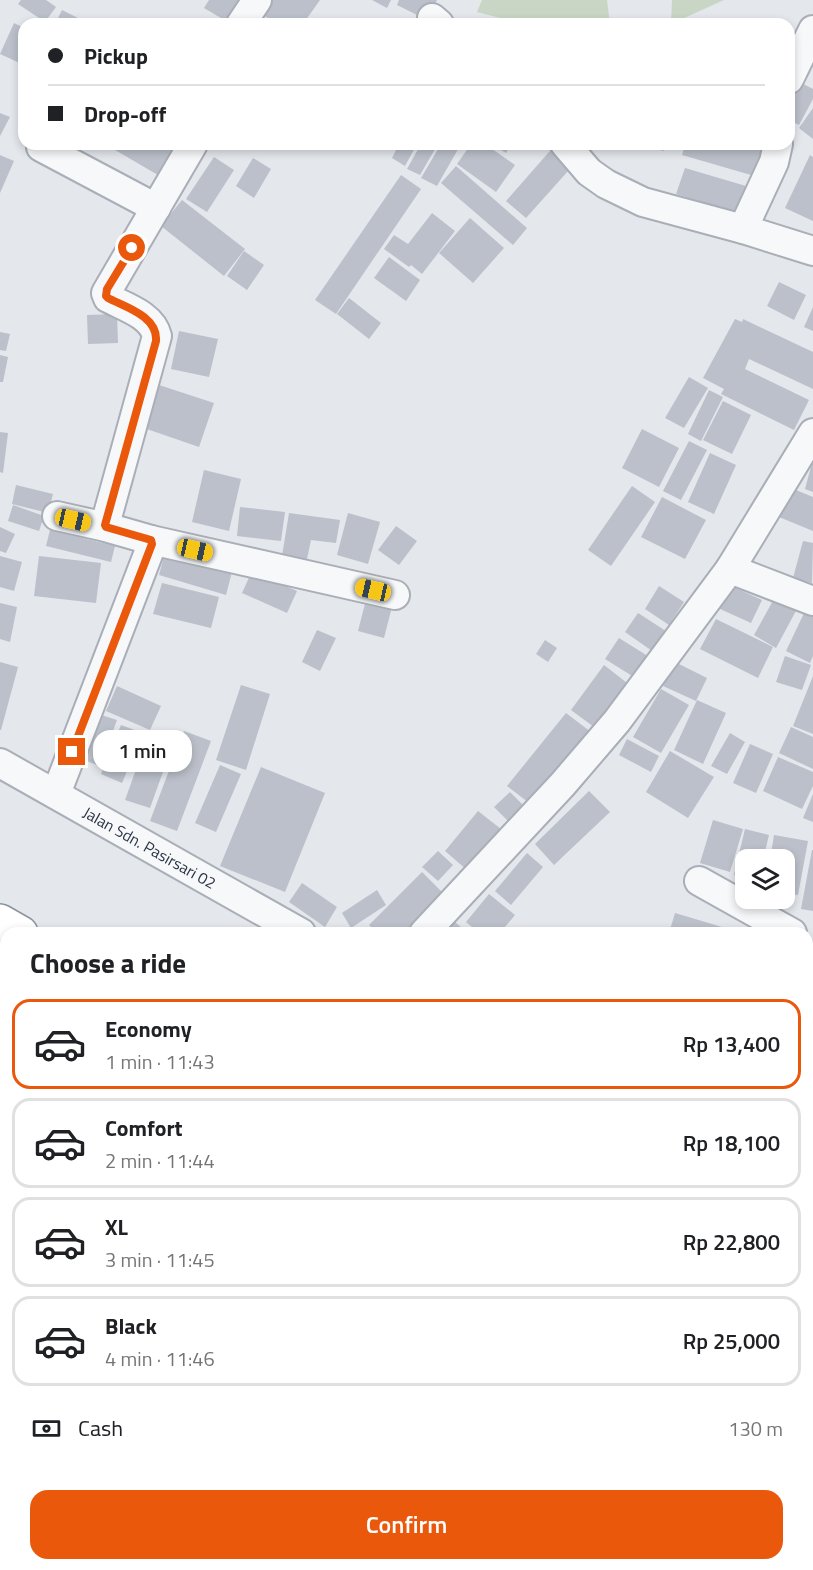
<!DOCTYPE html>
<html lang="en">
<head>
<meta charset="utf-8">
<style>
	body { margin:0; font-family:"Titillium Web",sans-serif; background:#f6f6f6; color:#202124; height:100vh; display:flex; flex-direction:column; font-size:22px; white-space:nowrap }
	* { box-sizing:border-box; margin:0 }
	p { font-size:20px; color:#757577 }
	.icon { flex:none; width:33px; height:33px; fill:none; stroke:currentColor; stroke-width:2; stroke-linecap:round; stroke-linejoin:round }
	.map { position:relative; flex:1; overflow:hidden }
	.details { position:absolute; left:0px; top:927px; width:813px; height:644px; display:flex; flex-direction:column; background:#fff; border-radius:18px 18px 0 0; box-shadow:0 3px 9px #0003 }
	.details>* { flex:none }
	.top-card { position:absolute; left:18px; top:18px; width:777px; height:132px; border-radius:18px; box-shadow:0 3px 9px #0003; display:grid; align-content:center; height:132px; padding:0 30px; background:#fff }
	.controls { position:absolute; left:735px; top:849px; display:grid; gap:12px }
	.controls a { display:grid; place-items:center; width:60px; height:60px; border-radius:12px; background:#fff; box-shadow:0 3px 9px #0003; font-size:30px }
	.end { position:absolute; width:27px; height:27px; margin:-14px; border:8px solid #ea580c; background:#fff; box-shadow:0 0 0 3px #fff }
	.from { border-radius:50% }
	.bubble { position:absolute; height:42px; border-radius:18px; background:#fff; box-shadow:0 3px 9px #0003; font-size:20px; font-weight:600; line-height:42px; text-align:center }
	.car { position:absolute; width:18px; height:36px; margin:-18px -9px; border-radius:8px; box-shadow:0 0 4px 2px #0007; background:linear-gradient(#f5c518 24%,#345 0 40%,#f5c518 0 76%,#345 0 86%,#f5c518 0) }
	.top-card b { display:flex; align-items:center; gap:21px; height:57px; font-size:22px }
	.top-card b+b { border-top:2px solid #e0e0e0 }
	.top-card i { width:15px; height:15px; background:#202124 }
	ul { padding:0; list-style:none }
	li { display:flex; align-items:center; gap:18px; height:90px; margin:0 12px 9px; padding:0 18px; border:3px solid #e0e0e0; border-radius:18px }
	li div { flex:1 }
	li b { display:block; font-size:22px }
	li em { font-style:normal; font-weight:600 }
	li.selected { border-color:#ea580c }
	li>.icon { width:54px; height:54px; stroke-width:1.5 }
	h2 { padding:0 30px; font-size:27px; line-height:72px }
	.pay { display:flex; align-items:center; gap:15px; height:66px; padding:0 30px; font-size:22px }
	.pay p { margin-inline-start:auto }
	.button { display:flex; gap:12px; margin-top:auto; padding:12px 30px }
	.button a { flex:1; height:69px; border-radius:18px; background:#ea580c; color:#fff; font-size:24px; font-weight:600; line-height:69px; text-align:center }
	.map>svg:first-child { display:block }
</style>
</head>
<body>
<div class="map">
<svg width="813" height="1570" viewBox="0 0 813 1570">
	<rect width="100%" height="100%" fill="#e4e7ec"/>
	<path fill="#c9d6c5" d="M 482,0 L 607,0 L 610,24 L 523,24 L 477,12 Z
		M 672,0 L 724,0 L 671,24 Z"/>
	<path fill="#bbc0ca" d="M 21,0 L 46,0 L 56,7 L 45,22 L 18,4 Z
		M 209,0 L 239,0 L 226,21 L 204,8 Z
		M 268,0 L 320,0 L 303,24 L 276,24 L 259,12 Z
		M 372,0 L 391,0 L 387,8 Z
		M 399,0 L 437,0 L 427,20 L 397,5 Z
		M 62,10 L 90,24 L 55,24 Z
		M 14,23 L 24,28 L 24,65 L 0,54 Z
		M 794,79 L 813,89 L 813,99 L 799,125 L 789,120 L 789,88 Z
		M 813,108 L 813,139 L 799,128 Z
		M 0,113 L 10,117 L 0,136 Z
		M 111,144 L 184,144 L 163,178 L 110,147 Z
		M 399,144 L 417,144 L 405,166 L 392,158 Z
		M 421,144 L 438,144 L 420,175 L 407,169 Z
		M 441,144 L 461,144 L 437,186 L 421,178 Z
		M 471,144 L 485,144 L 515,165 L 496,192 L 457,164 Z
		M 491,144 L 511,144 L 506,153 Z
		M 556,144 L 577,161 L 526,218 L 506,201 Z
		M 635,144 L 665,144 L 664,151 Z
		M 685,144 L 775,144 L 765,179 L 682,155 Z
		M 0,155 L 14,161 L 0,193 Z
		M 810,155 L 813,157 L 813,221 L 785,208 Z
		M 214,157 L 234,170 L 207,212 L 186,199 Z
		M 253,158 L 271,169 L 254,198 L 236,186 Z
		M 456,166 L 527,228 L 513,245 L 441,183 Z
		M 685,168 L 746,186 L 737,213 L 676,194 Z
		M 401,175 L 421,189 L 336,314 L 315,300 Z
		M 182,200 L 245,249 L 224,276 L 161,226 Z
		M 432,213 L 455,231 L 422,274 L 411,265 L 409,267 L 384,249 L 394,235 L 408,244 Z
		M 470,218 L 504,248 L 473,283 L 439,253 Z
		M 244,251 L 264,265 L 247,290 L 227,276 Z
		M 389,257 L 420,280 L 406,301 L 374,278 Z
		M 779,282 L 806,295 L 794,320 L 767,306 Z
		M 349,298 L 381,323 L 369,339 L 337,314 Z
		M 813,307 L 813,331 L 804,327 Z
		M 117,314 L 118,343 L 88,344 L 87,315 Z
		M 735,319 L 742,322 L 743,319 L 813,352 L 813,389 L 749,359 L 745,369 L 809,400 L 794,430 L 721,394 L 724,389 L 703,378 Z
		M 179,331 L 218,339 L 209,377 L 171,369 Z
		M 0,332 L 10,334 L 6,351 L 0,350 Z
		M 0,355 L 8,357 L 3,382 L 0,382 Z
		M 689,377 L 708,388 L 684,428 L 665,418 Z
		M 156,384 L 214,403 L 199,447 L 141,427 Z
		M 709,390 L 723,397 L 701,441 L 688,434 Z
		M 723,401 L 751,415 L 732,454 L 703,440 Z
		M 642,429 L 679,448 L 659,487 L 622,468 Z
		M 0,432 L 8,433 L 3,473 L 0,472 Z
		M 689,441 L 707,450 L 681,500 L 663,491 Z
		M 710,453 L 736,465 L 714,514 L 688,502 Z
		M 812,463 L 813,463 L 813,492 L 805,489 Z
		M 204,470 L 241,479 L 229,531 L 192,522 Z
		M 16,485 L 53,494 L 48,513 L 12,504 Z
		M 632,486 L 655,502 L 611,566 L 588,550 Z
		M 791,488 L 813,497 L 813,531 L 779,517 Z
		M 662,497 L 706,520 L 685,559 L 641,537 Z
		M 13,505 L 44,516 L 39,531 L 8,521 Z
		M 240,507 L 285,512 L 281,541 L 237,536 Z
		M 289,513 L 340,520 L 336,543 L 311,540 L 307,559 L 282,556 Z
		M 348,513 L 380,522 L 368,564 L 337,555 Z
		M 396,526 L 417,541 L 399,565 L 378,550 Z
		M 0,527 L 15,534 L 6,553 L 0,551 Z
		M 50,530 L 115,546 L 111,562 L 46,546 Z
		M 803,541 L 813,543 L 812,583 L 793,578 Z
		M 166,549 L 233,568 L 226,595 L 159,575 Z
		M 0,556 L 22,562 L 14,591 L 0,587 Z
		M 39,556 L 101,563 L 96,603 L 34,596 Z
		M 252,571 L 297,591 L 287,613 L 242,593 Z
		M 162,583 L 219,597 L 211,628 L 153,614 Z
		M 729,585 L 762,600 L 751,623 L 718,608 Z
		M 659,586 L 684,602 L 669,625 L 645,609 Z
		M 368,592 L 394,599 L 384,638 L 358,631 Z
		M 775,597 L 797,609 L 776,648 L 754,635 Z
		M 0,603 L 17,607 L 10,642 L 0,639 Z
		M 806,609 L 813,613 L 813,656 L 810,663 L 786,651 Z
		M 638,613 L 669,633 L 655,653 L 625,632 Z
		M 716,619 L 773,647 L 758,678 L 700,649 Z
		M 317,630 L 336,638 L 320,671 L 302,662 Z
		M 619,638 L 651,658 L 637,679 L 605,659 Z
		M 545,640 L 557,648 L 548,662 L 536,654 Z
		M 785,656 L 811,665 L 802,690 L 776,682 Z
		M 0,662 L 18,667 L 1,730 L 0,730 Z
		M 675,662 L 707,678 L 696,701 L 663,686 Z
		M 604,665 L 631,686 L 598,730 L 571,710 Z
		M 813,676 L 813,734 L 793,726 Z
		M 241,685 L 270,694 L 246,770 L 216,760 Z
		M 117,686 L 161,706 L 150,730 L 106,711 Z
		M 661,689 L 689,705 L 661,753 L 633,737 Z
		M 697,700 L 726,713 L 703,764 L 674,750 Z
		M 566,713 L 591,732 L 533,806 L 507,786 Z
		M 101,715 L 117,720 L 100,766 L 84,760 Z
		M 121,725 L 143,733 L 122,783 L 101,774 Z
		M 791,727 L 813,737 L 813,769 L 779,753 Z
		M 184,731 L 211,741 L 177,831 L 150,821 Z
		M 730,733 L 745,742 L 727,774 L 711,766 Z
		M 147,739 L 172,747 L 150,808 L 125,800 Z
		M 627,739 L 659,756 L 651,772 L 619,755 Z
		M 750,744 L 773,754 L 756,793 L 733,783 Z
		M 670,751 L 714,777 L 688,818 L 646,792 Z
		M 778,757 L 813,772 L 813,786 L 802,809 L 763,791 Z
		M 220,765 L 241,774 L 216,832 L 195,823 Z
		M 261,767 L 325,793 L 285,892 L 220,866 Z
		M 589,791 L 610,812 L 554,865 L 535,844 Z
		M 510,792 L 528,810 L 512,825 L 494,807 Z
		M 813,794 L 813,822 L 803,818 Z
		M 478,811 L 501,829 L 467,870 L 445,851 Z
		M 713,820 L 743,829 L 730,872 L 700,863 Z
		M 745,829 L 769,835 L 763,860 L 746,860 L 746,878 L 734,875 Z
		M 774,835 L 808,841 L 798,895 L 784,893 L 784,860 L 770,860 Z
		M 812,850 L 813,850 L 813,911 L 801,909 Z
		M 438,851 L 453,865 L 438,881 L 422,867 Z
		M 527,853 L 543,867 L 511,905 L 495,891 Z
		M 422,872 L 446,896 L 408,933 L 377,933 L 369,925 Z
		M 302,883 L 337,907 L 325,927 L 289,902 Z
		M 377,890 L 386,905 L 351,928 L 342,913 Z
		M 489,894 L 515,915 L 500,933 L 479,933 L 466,922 Z
		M 675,913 L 722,927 L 720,933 L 669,933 Z
		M 455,922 L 468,933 L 445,933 Z
		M 0,1209 L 6,1212 L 6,1241 L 0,1238 Z
		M 5,1558 L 6,1564 L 85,1564 L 84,1570 L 2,1570 Z
		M 576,1564 L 597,1569 L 597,1570 L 574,1570 Z"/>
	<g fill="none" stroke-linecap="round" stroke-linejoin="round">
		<defs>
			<path id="lane" d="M 0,1106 L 6,1110
				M 807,1551 L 813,1554"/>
			<g id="street">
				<path d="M 432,18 L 439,24"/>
				<path d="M 241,24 L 257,0"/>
				<path d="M 789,79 L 813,30"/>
				<path d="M 565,144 L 589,172 L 606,184 L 643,202 L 743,229 L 813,251"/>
				<path d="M 41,147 L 156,208"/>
				<path d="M 743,229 L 774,162 L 778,144"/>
				<path d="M 57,516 L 106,527"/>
				<path d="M 151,540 L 395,595"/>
				<path d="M 730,569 L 813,601"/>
				<path id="s1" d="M 0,763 L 301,933"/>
				<path d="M 56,794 L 152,544 L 151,540 L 109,528 L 106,527 L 105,525 L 157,336 C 152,315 125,307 108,298 L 106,293 L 193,144"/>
				<path d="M 699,881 L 792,933"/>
				<path d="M 424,933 L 563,784 L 617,721 L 730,569 L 813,433"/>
				<path d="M 807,1145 L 813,1148"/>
				<path d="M 0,1328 L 6,1330"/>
				<path d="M 696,1564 L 707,1570"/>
			</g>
			<path id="highway" d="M 0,921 L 21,933
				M 0,957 L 6,960
				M 0,991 L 6,994
				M 0,1028 L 6,1031
				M 807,1392 L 813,1396
				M 807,1425 L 813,1429
				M 807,1457 L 813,1460
				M 807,1501 L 813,1505"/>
		</defs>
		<use href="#lane" stroke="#a9aeb7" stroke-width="18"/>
		<use href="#street" stroke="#a9aeb7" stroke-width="32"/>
		<use href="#highway" stroke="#8b94a3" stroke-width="36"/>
		<use href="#lane" stroke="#f7f8fa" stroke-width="15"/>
		<use href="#street" stroke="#f7f8fa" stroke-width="28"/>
		<use href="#highway" stroke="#fff" stroke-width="33"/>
		<path stroke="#7d8696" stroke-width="4.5" stroke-dasharray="3 6" stroke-linecap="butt" d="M 0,1129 L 6,1133
			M 0,1154 L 6,1157
			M 714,1564 L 724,1570
			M 757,1564 L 766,1570"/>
	</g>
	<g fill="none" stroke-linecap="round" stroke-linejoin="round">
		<path stroke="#ea580c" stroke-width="8" d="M 72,752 L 152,544 L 151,540 L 106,527 L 105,525 L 156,341 C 158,316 125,307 108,298 L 106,296 L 107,289 L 132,248"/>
	</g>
	<g text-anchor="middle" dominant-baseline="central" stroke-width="6" stroke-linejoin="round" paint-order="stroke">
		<g font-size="16" fill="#2b3445" stroke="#f4f6f9">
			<text stroke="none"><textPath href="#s1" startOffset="172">Jalan Sdn. Pasirsari 02</textPath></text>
		</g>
	</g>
</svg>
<div class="controls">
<a><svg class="icon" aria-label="layers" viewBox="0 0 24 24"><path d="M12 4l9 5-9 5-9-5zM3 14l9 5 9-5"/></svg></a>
</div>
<i class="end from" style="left:132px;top:248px"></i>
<i class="end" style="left:72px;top:752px"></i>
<div class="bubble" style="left:93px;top:730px;width:99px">1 min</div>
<i class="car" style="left:73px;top:520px;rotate:103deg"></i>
<i class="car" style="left:195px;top:550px;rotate:103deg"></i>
<i class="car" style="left:373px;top:590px;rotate:283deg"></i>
<div class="top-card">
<b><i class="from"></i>Pickup</b>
<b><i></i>Drop-off</b>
</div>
<section class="details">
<h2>Choose a ride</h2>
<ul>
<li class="selected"><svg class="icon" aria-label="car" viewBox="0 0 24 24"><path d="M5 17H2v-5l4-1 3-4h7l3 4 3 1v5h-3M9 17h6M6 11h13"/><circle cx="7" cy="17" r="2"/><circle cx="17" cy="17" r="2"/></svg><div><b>Economy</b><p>1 min · 11:43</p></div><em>Rp 13,400</em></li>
<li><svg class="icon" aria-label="car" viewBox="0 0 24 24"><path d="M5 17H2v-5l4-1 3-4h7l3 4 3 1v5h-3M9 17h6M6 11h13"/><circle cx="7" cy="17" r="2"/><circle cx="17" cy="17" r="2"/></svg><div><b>Comfort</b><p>2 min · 11:44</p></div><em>Rp 18,100</em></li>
<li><svg class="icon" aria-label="car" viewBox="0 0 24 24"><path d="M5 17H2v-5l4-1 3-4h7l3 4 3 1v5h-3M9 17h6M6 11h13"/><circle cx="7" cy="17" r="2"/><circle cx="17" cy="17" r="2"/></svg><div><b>XL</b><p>3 min · 11:45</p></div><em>Rp 22,800</em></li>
<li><svg class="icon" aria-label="car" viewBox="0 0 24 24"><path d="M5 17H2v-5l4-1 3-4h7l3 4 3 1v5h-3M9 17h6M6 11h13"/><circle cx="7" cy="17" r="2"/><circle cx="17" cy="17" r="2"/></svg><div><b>Black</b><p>4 min · 11:46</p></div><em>Rp 25,000</em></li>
</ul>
<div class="pay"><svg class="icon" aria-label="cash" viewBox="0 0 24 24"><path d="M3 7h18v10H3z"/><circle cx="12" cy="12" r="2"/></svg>Cash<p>130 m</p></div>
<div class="button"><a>Confirm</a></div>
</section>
</div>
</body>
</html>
